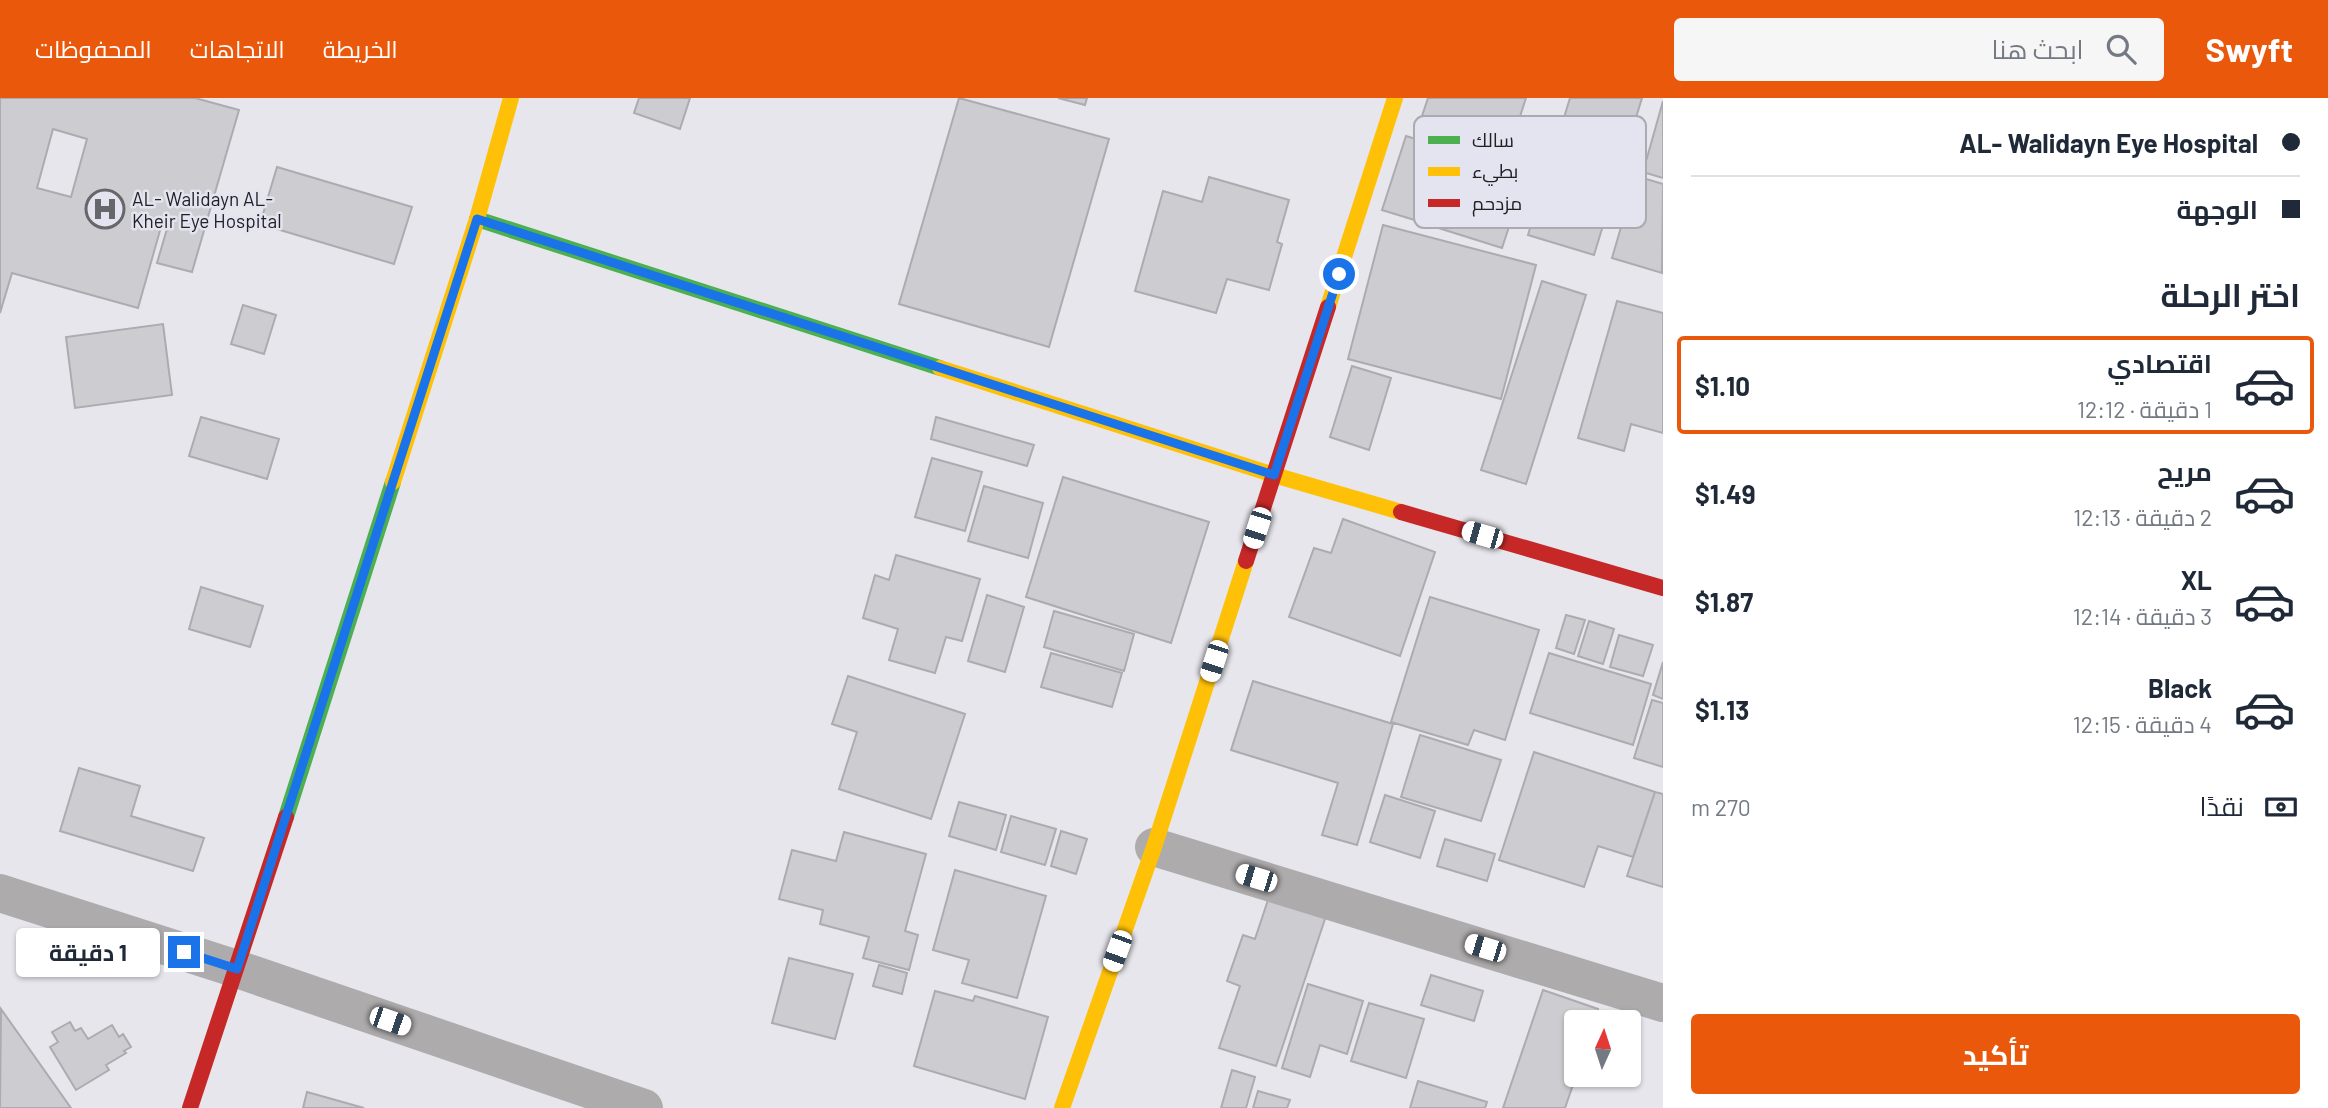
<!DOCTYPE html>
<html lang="ar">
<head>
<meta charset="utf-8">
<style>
	body { margin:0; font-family:Barlow,Cairo,sans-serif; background:#f6f6f7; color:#1f2937; direction:rtl; height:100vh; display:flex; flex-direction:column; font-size:26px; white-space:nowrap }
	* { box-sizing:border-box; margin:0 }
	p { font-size:23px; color:#747a83 }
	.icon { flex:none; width:38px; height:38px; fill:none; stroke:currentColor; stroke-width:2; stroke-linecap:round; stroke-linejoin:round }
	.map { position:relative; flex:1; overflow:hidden; direction:ltr }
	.details { display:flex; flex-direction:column; background:#fff; width:665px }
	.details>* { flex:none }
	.hud { display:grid; align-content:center; height:154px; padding:0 28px; background:#fff }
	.needle { width:46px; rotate:3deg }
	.tools { position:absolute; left:1564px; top:912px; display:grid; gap:14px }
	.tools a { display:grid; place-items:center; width:77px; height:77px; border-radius:7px; background:#fff; box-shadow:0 2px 5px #0004; font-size:35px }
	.end { position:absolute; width:32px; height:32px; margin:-16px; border:9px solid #1a73e8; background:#fff; box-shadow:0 0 0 4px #fff }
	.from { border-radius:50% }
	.bubble { position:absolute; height:49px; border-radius:7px; background:#fff; box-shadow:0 2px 5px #0004; font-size:23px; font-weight:700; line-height:49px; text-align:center; direction:rtl }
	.car { position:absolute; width:21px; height:42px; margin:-21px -10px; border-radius:9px; box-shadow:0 0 5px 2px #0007; background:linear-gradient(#fff 24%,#345 0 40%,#fff 0 76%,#345 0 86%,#fff 0) }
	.hud b { display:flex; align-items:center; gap:24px; height:66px; font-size:26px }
	.hud b+b { border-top:2px solid #e0e1e3 }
	.hud i { width:18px; height:18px; background:#1f2937 }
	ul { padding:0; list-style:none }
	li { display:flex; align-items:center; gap:21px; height:98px; margin:0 14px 10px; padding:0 14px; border:4px solid transparent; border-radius:7px }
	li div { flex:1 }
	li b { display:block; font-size:26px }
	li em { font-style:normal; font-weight:700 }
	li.current { border-color:#ea580c }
	li>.icon { width:63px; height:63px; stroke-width:1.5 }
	h2 { padding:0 28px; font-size:32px; line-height:84px }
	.pay { display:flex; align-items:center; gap:18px; height:77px; padding:0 28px; font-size:26px }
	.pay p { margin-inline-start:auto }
	.cta { display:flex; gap:14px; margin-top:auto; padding:14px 28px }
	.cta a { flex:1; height:80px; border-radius:7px; background:#ea580c; color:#fff; font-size:28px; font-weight:700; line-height:80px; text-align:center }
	header { display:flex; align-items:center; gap:42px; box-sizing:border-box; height:98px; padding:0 35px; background:#ea580c; color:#fff }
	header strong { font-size:33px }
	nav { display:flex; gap:38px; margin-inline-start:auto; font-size:24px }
	.search { width:490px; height:63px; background:#f6f6f7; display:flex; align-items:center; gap:18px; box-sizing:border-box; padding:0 24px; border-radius:7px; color:#747a83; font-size:26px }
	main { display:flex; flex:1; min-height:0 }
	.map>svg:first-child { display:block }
</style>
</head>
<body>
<header>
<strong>Swyft</strong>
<div class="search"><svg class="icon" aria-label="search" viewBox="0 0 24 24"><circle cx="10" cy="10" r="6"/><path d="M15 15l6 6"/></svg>ابحث هنا</div>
<nav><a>الخريطة</a><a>الاتجاهات</a><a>المحفوظات</a></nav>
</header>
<main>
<section class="details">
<div class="hud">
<b><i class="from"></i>AL- Walidayn Eye Hospital</b>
<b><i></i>الوجهة</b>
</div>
<h2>اختر الرحلة</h2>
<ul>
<li class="current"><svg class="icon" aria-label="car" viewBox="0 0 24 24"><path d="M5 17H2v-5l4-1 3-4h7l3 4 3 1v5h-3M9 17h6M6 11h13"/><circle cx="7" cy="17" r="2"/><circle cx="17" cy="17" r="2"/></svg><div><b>اقتصادي</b><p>1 دقيقة · 12:12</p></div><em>$1.10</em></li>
<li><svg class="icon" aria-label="car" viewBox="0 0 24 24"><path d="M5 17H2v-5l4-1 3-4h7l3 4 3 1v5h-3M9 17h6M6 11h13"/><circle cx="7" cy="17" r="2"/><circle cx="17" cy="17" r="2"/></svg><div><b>مريح</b><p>2 دقيقة · 12:13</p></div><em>$1.49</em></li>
<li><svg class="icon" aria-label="car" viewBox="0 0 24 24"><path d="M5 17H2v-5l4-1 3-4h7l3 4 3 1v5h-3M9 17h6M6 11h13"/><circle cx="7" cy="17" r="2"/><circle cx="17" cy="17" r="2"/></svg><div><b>XL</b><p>3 دقيقة · 12:14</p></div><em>$1.87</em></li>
<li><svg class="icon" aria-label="car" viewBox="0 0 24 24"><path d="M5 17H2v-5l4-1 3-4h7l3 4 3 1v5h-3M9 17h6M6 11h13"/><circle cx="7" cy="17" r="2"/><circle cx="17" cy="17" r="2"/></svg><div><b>Black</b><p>4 دقيقة · 12:15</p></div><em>$1.13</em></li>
</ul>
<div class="pay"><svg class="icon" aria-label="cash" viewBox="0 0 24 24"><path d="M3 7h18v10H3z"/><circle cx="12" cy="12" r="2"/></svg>نقدًا<p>270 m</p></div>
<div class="cta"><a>تأكيد</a></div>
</section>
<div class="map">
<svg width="1663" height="1010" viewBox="0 0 1663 1010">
	<rect width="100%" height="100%" fill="#e6e6ec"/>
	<path fill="#cdcdd1" stroke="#acabb0" stroke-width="2" fill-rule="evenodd" d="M 0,0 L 195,0 L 239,12 L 192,174 L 157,165 L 169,124 L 163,122 L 138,210 L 12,175 L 0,215 ZM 53,31 L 87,41 L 71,99 L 37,90 Z
		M 639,0 L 690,0 L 680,31 L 634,15 Z
		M 959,0 L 1109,41 L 1049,249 L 899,206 Z
		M 1058,0 L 1087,0 L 1085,7 Z
		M 1428,0 L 1526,0 L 1507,58 L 1418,30 Z
		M 1570,0 L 1642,0 L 1594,157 L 1528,137 Z
		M 1663,3 L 1663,80 L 1643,74 Z
		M 1406,38 L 1445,50 L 1421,124 L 1382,112 Z
		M 1457,42 L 1530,65 L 1502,150 L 1429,127 Z
		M 277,69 L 412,109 L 394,166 L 260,126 Z
		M 1636,78 L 1663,86 L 1662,175 L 1612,160 Z
		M 1209,79 L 1289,102 L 1277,144 L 1282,146 L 1269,192 L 1227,181 L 1216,215 L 1135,193 L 1163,93 L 1202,104 Z
		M 1383,127 L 1536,167 L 1501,301 L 1348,261 Z
		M 1542,183 L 1586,197 L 1526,386 L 1481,372 Z
		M 1617,203 L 1663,215 L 1663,335 L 1631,326 L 1624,353 L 1578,340 Z
		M 243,207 L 276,217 L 264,256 L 231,246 Z
		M 163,226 L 172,297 L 75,310 L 66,239 Z
		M 1352,268 L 1391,280 L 1369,352 L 1330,339 Z
		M 201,319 L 279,341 L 267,381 L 189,358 Z
		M 936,319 L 1034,347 L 1027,368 L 931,341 Z
		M 932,360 L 982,374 L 965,433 L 915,419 Z
		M 1063,379 L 1209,424 L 1171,545 L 1026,499 Z
		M 984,388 L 1043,405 L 1028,460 L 968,443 Z
		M 1343,421 L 1435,454 L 1400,558 L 1289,519 L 1314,450 L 1331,455 Z
		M 896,457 L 980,481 L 962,543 L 946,539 L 935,575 L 889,562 L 898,531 L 863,520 L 875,477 L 889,482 Z
		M 201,489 L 263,508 L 250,549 L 189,531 Z
		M 987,497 L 1024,509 L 1005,574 L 968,563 Z
		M 1430,499 L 1539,532 L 1505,642 L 1474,632 L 1468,647 L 1391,624 Z
		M 1054,513 L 1134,536 L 1124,573 L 1044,549 Z
		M 1566,517 L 1585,522 L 1574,556 L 1556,550 Z
		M 1589,523 L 1614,531 L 1603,566 L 1578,558 Z
		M 1619,537 L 1653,547 L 1643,578 L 1610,569 Z
		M 1051,555 L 1122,575 L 1112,609 L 1041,589 Z
		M 1549,555 L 1651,586 L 1633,647 L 1530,615 Z
		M 1663,564 L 1663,601 L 1653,597 Z
		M 848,578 L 965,616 L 931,721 L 839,691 L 857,634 L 832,626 Z
		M 1253,583 L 1393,626 L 1357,747 L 1322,737 L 1338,685 L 1231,652 Z
		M 1652,602 L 1663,605 L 1663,669 L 1634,660 Z
		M 1420,637 L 1501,662 L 1481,723 L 1401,699 Z
		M 1534,654 L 1655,694 L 1633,759 L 1598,748 L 1584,789 L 1499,762 Z
		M 79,670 L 140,688 L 131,718 L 204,740 L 193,773 L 60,733 Z
		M 1655,694 L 1663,696 L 1663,789 L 1627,778 Z
		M 1385,697 L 1435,713 L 1420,760 L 1370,744 Z
		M 959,704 L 1006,717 L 996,752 L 949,738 Z
		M 1011,718 L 1056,731 L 1045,767 L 1001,754 Z
		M 1061,733 L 1087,741 L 1076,776 L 1051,768 Z
		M 844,734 L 926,756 L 905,833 L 918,837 L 909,872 L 863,860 L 869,839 L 820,826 L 823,812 L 779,801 L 792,752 L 836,763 Z
		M 1445,741 L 1495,756 L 1487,783 L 1437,768 Z
		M 955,772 L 1046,798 L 1017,900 L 962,885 L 969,862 L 933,852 Z
		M 1269,799 L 1326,818 L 1276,968 L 1219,950 L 1240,888 L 1227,883 L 1243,837 L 1255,841 Z
		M 789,860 L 853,876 L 835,941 L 772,925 Z
		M 879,867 L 907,875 L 902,896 L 873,888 Z
		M 1431,877 L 1483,893 L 1474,923 L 1421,907 Z
		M 1308,886 L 1363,903 L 1347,956 L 1320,947 L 1310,979 L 1282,970 Z
		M 1543,892 L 1598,911 L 1594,924 L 1577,924 L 1577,975 L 1565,1010 L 1503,1010 Z
		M 935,893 L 973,903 L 975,898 L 1048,919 L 1025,1001 L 914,968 Z
		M 1369,905 L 1424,921 L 1406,980 L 1351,963 Z
		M 1,911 L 71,1010 L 0,1010 Z
		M 70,924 L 75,933 L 81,930 L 88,941 L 112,927 L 119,939 L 123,936 L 131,949 L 124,953 L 126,955 L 106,967 L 109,972 L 76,992 L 50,949 L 58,944 L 52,934 Z
		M 1232,972 L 1255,979 L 1246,1010 L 1221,1010 Z
		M 1418,983 L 1487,1004 L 1485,1010 L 1410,1010 Z
		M 1258,993 L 1290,1002 L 1287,1010 L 1253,1010 Z
		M 307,994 L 364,1010 L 303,1010 Z"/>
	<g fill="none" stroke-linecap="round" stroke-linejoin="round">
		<path stroke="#adabac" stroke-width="38" d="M 1154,749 L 1663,905
			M 0,795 L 237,871 L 644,1010"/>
		<path stroke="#4caf50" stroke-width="16" d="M 477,121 L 940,270
			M 286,719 L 393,384"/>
		<path stroke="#ffc107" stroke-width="16" d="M 1328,209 L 1395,0
			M 940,270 L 1274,377 L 1401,414
			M 393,384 L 477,121 L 511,0
			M 1062,1010 L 1154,749 L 1246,463"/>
		<path stroke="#c62828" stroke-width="16" d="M 1401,414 L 1663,490
			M 1246,463 L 1328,209
			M 190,1010 L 286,719"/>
	</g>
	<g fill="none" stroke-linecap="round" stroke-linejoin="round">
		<path stroke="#1a73e8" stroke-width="9" d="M 184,854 L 237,871 L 477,121 L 1274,377 L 1339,176"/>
	</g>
	<defs>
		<symbol id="hospital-ring" viewBox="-11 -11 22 22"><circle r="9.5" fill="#e3e4ef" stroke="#66666b" stroke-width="1.5"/><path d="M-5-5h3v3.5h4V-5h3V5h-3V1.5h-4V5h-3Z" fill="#66666b"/></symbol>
	</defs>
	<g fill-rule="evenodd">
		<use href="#hospital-ring" x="83" y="89" width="44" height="44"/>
	</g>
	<g text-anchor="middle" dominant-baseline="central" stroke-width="5" stroke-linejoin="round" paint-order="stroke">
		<g font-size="19" fill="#212125" stroke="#e3e4ef" text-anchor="start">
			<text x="132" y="100">AL- Walidayn AL-<tspan x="132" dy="22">Kheir Eye Hospital</tspan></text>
		</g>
	</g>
	<rect x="1414" y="18" width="232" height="112" rx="10" fill="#e3e4ef" stroke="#a9aab2" stroke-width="2"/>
	<rect x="1428" y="38" width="32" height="8" fill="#4caf50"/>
	<rect x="1428" y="69" width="32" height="9" fill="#ffc107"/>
	<rect x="1428" y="101" width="32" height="8" fill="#c62828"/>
	<g font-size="19" fill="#212125">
		<text x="1472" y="49">سالك</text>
		<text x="1472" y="80">بطيء</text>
		<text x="1472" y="112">مزدحم</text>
	</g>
</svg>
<div class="tools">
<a><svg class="needle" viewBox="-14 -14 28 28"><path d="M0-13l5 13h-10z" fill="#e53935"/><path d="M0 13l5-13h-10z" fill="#747a83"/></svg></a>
</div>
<i class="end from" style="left:1339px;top:176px"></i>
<i class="end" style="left:184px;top:854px"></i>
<div class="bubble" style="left:16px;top:830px;width:144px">1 دقيقة</div>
<i class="car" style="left:1257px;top:430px;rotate:198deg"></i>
<i class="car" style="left:1482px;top:437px;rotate:286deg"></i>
<i class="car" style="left:1214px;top:563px;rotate:198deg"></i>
<i class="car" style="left:1256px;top:780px;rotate:287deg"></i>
<i class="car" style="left:1485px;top:850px;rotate:287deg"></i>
<i class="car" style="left:1117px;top:853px;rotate:200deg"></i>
<i class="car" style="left:390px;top:923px;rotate:109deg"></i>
</div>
</main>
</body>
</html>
